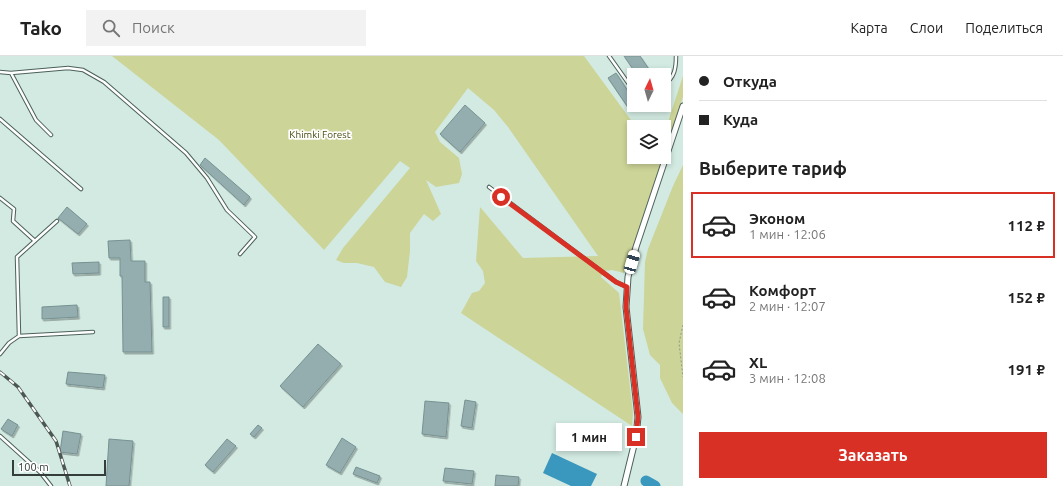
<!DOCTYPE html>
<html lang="ru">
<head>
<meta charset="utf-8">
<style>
	body { margin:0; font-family:Ubuntu,sans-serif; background:#f2f2f2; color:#222; height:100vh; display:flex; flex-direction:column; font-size:15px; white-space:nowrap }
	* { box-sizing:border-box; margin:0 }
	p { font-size:13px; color:#767676 }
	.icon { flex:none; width:22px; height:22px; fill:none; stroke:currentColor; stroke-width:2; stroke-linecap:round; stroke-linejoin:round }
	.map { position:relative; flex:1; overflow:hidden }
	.panel { display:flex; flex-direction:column; background:#fff; width:380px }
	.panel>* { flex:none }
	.hud { display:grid; align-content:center; height:88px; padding:0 16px; background:#fff }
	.needle { width:26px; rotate:5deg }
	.buttons { position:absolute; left:627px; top:12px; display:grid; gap:8px }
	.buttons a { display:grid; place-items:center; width:44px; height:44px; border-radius:0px; background:#fff; box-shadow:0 2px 6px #0003; font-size:20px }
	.scale { position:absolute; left:12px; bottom:10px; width:94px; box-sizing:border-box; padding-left:4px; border:2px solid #343d3a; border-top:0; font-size:11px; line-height:14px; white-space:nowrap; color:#343d3a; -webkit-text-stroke:3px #fff; paint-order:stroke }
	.end { position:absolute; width:18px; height:18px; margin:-9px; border:5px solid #d93025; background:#fff; box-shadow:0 0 0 2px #fff }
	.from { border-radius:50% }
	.bubble { position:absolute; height:28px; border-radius:0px; background:#fff; box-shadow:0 2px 6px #0003; font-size:13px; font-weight:600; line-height:28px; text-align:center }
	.car { position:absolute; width:12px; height:24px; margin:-12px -6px; border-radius:5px; box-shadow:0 0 3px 1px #0007; background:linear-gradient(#fff 24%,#345 0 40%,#fff 0 76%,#345 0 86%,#fff 0) }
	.hud b { display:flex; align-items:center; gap:14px; height:38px; font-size:15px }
	.hud b+b { border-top:1px solid #e0e0e0 }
	.hud i { width:10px; height:10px; background:#222 }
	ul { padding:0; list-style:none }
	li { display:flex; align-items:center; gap:12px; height:66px; margin:0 8px 6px; padding:0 8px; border:2px solid transparent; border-radius:0px }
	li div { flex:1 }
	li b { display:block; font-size:15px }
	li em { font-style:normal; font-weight:600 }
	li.active { border-color:#d93025 }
	li>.icon { width:36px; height:36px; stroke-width:1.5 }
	h2 { padding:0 16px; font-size:18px; line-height:48px }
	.button { display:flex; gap:8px; margin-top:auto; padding:8px 16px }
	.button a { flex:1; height:46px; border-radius:0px; background:#d93025; color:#fff; font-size:16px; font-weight:600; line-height:46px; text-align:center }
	header { display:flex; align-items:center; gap:24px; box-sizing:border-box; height:56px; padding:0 20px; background:#fff; border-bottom:1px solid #e0e0e0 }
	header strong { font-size:19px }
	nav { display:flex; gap:22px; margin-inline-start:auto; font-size:14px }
	.search { width:280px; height:36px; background:#f2f2f2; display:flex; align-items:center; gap:10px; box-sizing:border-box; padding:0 14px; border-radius:0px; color:#767676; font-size:15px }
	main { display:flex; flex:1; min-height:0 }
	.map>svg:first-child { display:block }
</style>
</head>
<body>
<header>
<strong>Tako</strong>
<div class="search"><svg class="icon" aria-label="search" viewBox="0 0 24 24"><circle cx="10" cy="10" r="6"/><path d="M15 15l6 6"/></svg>Поиск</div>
<nav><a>Карта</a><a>Слои</a><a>Поделиться</a></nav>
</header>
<main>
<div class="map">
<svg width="683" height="430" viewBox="0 0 683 430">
	<defs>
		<filter id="shadow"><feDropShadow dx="1.5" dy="2" stdDeviation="0" flood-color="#0004"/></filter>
	</defs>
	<rect width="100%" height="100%" fill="#d2eae1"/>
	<path fill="#cdd497" d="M 112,0 L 584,0 L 636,71 L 634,71 L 634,101 L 663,101 L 624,217 L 612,214 L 604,215 L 601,221 L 619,237 L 633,357 L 632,370 L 461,257 L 472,237 L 479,235 L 485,227 L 483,215 L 476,205 L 480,151 L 523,202 L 598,200 L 508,71 L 494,54 L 468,32 L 435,76 L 440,86 L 459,102 L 462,118 L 459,127 L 436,131 L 426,124 L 441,158 L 433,165 L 424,158 L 410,177 L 410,195 L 407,221 L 401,231 L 385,226 L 374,211 L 357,207 L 344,207 L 336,204 L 343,192 L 410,112 L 400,105 L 324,194 L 219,84 Z
		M 683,20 L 683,41 L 664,97 L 664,78 Z
		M 683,109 L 683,358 L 672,347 L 660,322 L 660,309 L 650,299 L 643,273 L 645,206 L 648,193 L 673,130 Z"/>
	<path fill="#3a97bd" d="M 552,397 L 597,418 L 591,430 L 571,430 L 543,417 Z"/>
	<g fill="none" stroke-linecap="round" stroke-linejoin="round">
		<path stroke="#3a97bd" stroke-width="11" d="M 646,425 L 655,430"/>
	</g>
	<path fill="#94aeb0" stroke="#779192" filter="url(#shadow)" d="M 624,0 L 640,0 L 653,19 L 637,19 Z
		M 616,17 L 634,44 L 634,50 L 629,53 L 608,22 Z
		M 465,49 L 485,67 L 460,96 L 440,78 Z
		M 205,102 L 250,141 L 244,149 L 200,109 Z
		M 67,151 L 87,168 L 78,178 L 58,162 Z
		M 130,184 L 131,205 L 145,205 L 145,226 L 150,226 L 152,296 L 123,296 L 122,220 L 120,220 L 120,202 L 109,202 L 108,185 Z
		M 99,206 L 99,217 L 73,218 L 72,207 Z
		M 163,241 L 169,241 L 169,271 L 163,271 Z
		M 77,249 L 78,261 L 42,263 L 42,251 Z
		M 318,288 L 341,308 L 303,351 L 280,330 Z
		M 68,316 L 105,319 L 103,332 L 66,328 Z
		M 465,344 L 476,346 L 472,372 L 461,370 Z
		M 425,345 L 449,347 L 446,381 L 422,378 Z
		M 8,363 L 18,369 L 12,380 L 1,373 Z
		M 258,369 L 262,372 L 254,381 L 250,378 Z
		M 63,375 L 81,378 L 77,398 L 60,396 Z
		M 342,382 L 356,391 L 340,417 L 326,409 Z
		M 109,383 L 133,385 L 129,430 L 106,430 Z
		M 227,383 L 236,390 L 213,416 L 205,409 Z
		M 356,411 L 380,420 L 377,427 L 353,418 Z
		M 445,412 L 474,415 L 472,428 L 443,425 Z
		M 496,419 L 519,421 L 518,430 L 495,430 Z"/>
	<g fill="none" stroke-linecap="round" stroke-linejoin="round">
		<defs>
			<path id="service" d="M 609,0 L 631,31 L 634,33
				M 0,16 L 11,17 L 68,12 L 83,14 L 104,26 L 186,97 L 207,122 L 227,154 L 255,181 L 240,198
				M 11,17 L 36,64 L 51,79
				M 664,29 C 675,21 676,12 676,0
				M 0,63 L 81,133
				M 489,131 L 616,226 L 627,231
				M 0,142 L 14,153 L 13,165 L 35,185
				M 19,280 L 17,201 L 57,165
				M 0,298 L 9,287 L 19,280 L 93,276
				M 0,380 L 40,416 L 51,430"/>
			<path id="minor" d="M 624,430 L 636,381 L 638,361 L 626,251 L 628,221 L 636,191 L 683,50"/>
		</defs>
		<use href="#service" stroke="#4b6059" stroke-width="4.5"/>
		<use href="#minor" stroke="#4b6059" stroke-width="7"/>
		<path stroke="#889993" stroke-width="1" stroke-dasharray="2 2" stroke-linecap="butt" d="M 683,269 L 679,287 L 683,321"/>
		<use href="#service" stroke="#fff" stroke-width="2.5"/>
		<use href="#minor" stroke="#fff" stroke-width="5"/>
		<defs>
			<path id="rail" d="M 0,316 L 18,331 L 56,385 L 70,430"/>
		</defs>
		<use href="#rail" stroke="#4c5753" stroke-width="3.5"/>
		<use href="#rail" stroke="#fff" stroke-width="2" stroke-dasharray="6" stroke-linecap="butt"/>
	</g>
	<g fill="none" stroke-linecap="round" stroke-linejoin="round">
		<path stroke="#d93025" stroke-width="5" d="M 501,141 L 616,226 L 627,231 L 626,251 L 638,361 L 636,381"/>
	</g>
	<g text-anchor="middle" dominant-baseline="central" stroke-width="3.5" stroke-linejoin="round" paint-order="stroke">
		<g font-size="10" fill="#474b0f" stroke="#fff">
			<text x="320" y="78">Khimki Forest</text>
		</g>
	</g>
</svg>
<div class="buttons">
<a><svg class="needle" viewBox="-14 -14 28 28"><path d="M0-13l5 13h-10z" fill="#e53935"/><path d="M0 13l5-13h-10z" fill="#767676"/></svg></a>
<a><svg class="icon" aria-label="layers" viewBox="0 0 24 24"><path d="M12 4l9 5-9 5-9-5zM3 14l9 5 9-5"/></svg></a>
</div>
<div class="scale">100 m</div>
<i class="end from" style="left:501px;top:141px"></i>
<i class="end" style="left:636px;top:381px"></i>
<div class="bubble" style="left:556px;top:367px;width:66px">1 мин</div>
<i class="car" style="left:632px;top:206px;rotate:16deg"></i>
</div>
<section class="panel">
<div class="hud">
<b><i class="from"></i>Откуда</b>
<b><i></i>Куда</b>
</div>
<h2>Выберите тариф</h2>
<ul>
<li class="active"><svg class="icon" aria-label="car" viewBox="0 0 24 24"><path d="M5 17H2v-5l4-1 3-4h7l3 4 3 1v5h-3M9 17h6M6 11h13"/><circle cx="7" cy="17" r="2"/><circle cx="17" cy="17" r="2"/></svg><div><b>Эконом</b><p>1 мин · 12:06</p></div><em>112 ₽</em></li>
<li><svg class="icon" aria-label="car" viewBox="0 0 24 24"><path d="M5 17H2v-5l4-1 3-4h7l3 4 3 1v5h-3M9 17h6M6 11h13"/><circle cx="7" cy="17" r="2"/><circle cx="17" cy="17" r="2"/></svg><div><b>Комфорт</b><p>2 мин · 12:07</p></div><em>152 ₽</em></li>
<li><svg class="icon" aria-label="car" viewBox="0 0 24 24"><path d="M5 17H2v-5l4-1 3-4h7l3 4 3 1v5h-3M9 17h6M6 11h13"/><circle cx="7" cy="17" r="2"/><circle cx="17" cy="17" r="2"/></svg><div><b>XL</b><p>3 мин · 12:08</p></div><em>191 ₽</em></li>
</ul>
<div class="button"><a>Заказать</a></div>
</section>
</main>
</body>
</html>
